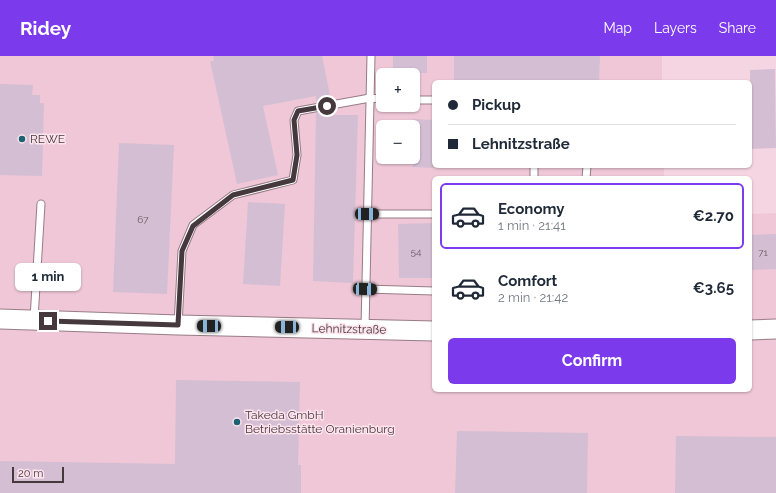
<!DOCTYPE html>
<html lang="en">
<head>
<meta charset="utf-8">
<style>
	body { margin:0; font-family:Raleway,sans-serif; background:#f2f2f3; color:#1f2937; height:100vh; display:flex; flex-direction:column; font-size:15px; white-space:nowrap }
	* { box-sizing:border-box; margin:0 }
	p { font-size:13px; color:#747a83 }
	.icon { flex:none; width:22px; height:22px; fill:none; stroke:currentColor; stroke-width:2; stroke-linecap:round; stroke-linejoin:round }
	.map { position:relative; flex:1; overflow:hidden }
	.details { position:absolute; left:432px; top:120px; width:320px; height:216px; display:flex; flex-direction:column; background:#fff; border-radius:6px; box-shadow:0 1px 3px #0004 }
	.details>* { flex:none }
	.guide { position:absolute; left:432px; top:24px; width:320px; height:88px; border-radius:6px; box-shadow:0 1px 3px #0004; display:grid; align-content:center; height:88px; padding:0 16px; background:#fff }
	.tools { position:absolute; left:376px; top:12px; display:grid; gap:8px }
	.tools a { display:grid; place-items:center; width:44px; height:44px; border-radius:6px; background:#fff; box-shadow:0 1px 3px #0004; font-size:20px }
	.scale { position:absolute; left:12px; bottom:10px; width:52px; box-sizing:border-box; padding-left:4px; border:2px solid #45393e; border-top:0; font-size:11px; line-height:14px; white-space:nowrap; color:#45393e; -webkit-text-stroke:3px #fee4ed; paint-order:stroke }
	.end { position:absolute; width:18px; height:18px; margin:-9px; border:5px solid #45393e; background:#fff; box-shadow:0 0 0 2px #fff }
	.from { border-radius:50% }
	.bubble { position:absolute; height:28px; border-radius:6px; background:#fff; box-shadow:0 1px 3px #0004; font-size:13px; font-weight:700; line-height:28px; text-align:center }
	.car { position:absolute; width:12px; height:24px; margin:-12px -6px; border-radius:5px; box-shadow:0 0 3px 1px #0007; background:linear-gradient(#222 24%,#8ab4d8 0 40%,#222 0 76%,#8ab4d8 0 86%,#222 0) }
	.guide b { display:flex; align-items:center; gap:14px; height:38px; font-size:15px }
	.guide b+b { border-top:1px solid #e0e1e3 }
	.guide i { width:10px; height:10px; background:#1f2937 }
	ul { padding:7px 0 0; list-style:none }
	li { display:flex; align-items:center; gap:12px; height:66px; margin:0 8px 6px; padding:0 8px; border:2px solid transparent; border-radius:6px }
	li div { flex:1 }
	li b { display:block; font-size:15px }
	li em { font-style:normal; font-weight:700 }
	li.active { border-color:#7c3aed }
	li>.icon { width:36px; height:36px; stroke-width:1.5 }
	.action { display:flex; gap:8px; margin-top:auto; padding:8px 16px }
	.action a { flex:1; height:46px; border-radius:6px; background:#7c3aed; color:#fff; font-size:16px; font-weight:700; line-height:46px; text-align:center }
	header { display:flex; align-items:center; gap:24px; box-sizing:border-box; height:56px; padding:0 20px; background:#7c3aed; color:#fff }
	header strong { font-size:19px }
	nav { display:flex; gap:22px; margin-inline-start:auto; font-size:14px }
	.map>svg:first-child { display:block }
</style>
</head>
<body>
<header>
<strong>Ridey</strong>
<nav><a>Map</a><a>Layers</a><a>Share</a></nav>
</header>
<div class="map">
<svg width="776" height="437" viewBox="0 0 776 437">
	<rect width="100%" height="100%" fill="#f5d5e1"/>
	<path fill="#efc7d6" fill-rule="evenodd" d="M 0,0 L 662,0 L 662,26 L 434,26 L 434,110 L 664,110 L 664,122 L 434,122 L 434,334 L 750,334 L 750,158 L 776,157 L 776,437 L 0,437 ZM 383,19 L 413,19 L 413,49 L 383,49 ZM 383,71 L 413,71 L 413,101 L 383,101 Z"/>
	<path fill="#d4bed4" d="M 213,0 L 322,0 L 331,44 L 316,47 L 316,40 L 263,50 L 278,119 L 237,128 L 210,5 L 214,5 Z
		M 393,0 L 427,0 L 427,17 L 393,17 Z
		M 454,0 L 600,0 L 599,26 L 454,24 Z
		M 775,13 L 776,92 L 750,93 L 750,14 Z
		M 0,28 L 33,29 L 32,39 L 40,39 L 40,47 L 44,47 L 42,120 L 0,119 Z
		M 333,54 L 334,59 L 358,59 L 353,227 L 313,225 L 316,57 Z
		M 413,63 L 434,64 L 434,112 L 413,111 Z
		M 119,87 L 174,89 L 167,238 L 113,236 Z
		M 248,146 L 285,148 L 280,230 L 243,228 Z
		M 434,167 L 434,222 L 399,222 L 398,168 Z
		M 776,178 L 776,213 L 750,214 L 750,179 Z
		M 176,324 L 300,326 L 298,409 L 301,409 L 301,437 L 0,437 L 0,405 L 175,408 Z
		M 457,375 L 588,377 L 587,437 L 455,437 Z
		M 676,380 L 776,381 L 776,437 L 675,437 Z"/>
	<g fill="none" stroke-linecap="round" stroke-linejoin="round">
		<defs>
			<path id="service" d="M 413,44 L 434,44
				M 534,122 L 534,110
				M 586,122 L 587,110
				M 367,158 L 434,158
				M 365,233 L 434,235
				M 34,263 L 41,148
				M 178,269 L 182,195 L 193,169 L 233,139 L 293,124 L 297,99 L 294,64 L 298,55 L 370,42 L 383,43
				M 365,273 L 371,0"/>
			<path id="secondary" d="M 0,263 L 178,269 L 434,275
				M 750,274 L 776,273"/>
		</defs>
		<use href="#service" stroke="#987b86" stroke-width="9"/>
		<use href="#secondary" stroke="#987b86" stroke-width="21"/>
		<use href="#service" stroke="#fff" stroke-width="7"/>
		<use href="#secondary" stroke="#fff" stroke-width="19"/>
	</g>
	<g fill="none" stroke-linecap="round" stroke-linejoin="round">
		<path stroke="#45393e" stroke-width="5" d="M 48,265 L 178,269 L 182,195 L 193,170 L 233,139 L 293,124 L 297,99 L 294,64 L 298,55 L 327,50"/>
	</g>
	<g fill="#1b6272" stroke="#fee4ed" stroke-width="1.5">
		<circle cx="22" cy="83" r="4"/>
		<circle cx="237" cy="366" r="4"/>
	</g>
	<g text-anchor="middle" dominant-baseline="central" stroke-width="3" stroke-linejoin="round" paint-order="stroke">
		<g font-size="10" fill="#695a64">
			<text x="143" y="163">67</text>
			<text x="416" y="195">54</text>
			<text x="763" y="196">71</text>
		</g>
		<g font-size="12" fill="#45393e" stroke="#fee4ed" text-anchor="start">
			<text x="30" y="83">REWE</text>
			<text x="245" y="359">Takeda GmbH<tspan x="245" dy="14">Betriebsstätte Oranienburg</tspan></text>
		</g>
		<g font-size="12" fill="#45393e" stroke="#fee4ed">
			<text transform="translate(349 273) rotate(1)">Lehnitzstraße</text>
		</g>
	</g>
</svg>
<div class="tools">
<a>+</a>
<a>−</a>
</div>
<div class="scale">20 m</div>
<i class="end from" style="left:327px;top:50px"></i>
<i class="end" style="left:48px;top:265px"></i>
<div class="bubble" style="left:15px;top:207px;width:66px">1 min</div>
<i class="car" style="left:367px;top:158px;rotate:90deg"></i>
<i class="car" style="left:365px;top:233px;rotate:92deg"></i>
<i class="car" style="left:209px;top:270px;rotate:271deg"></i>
<i class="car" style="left:287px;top:271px;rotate:271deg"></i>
<div class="guide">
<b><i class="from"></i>Pickup</b>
<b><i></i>Lehnitzstraße</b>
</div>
<section class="details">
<ul>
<li class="active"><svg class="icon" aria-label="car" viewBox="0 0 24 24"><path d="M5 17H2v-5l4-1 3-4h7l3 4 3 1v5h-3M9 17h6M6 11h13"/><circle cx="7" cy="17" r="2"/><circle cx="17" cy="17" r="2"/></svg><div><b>Economy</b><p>1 min · 21:41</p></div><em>€2.70</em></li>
<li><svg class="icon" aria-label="car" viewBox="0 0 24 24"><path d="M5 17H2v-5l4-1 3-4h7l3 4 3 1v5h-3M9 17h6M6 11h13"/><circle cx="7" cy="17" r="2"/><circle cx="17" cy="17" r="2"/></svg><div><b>Comfort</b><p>2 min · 21:42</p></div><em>€3.65</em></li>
</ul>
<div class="action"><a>Confirm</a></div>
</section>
</div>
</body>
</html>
